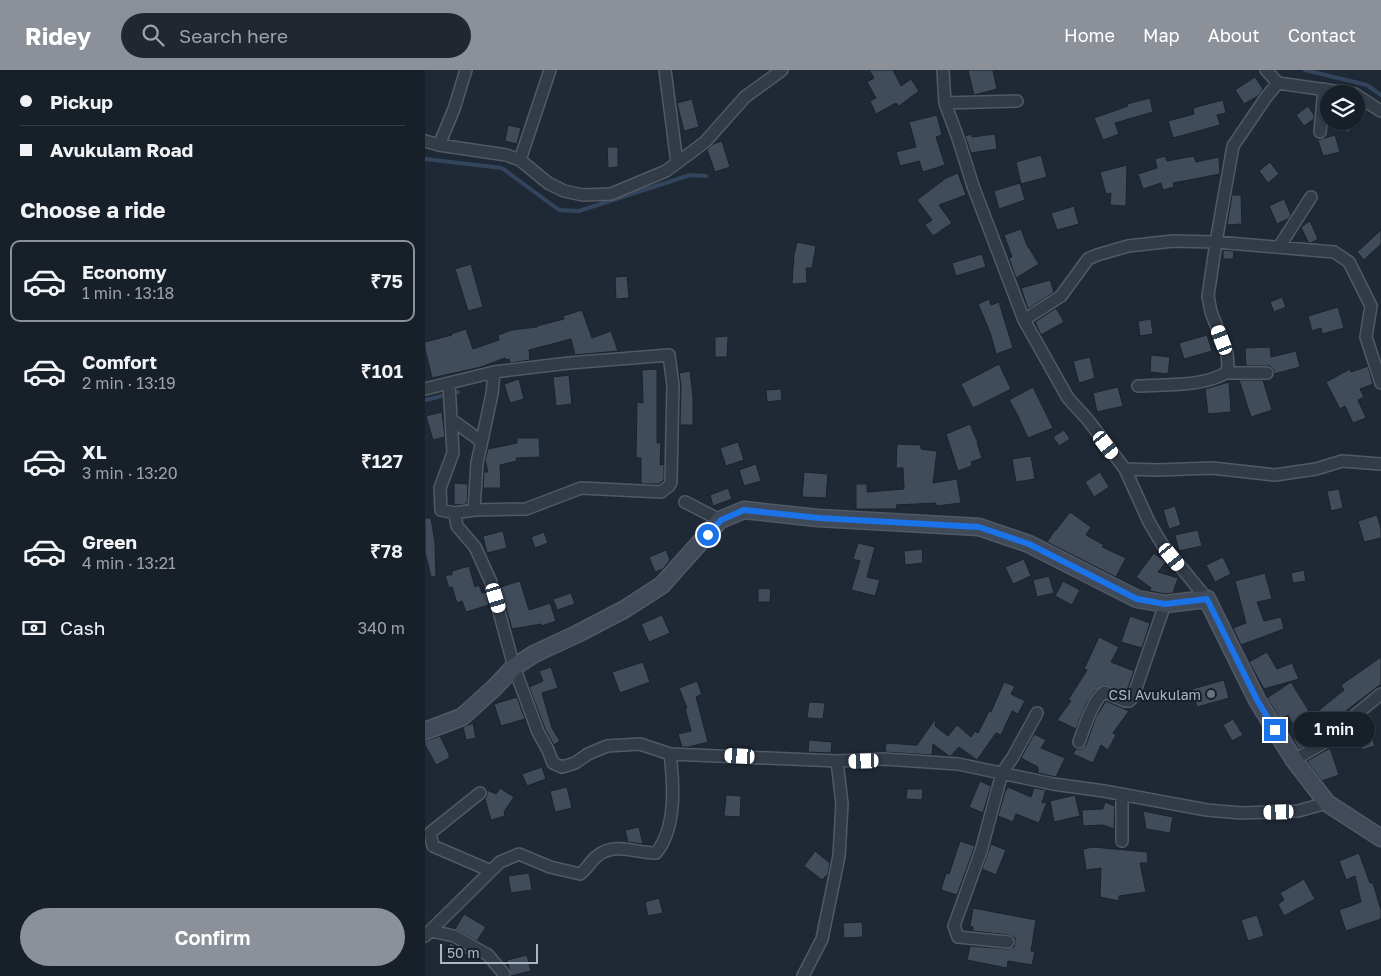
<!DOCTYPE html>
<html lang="en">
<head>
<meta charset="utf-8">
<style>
	body { margin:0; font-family:"Golos Text",sans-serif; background:#202730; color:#f1f3f6; height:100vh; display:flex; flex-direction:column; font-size:19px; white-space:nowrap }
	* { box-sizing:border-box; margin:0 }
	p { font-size:16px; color:#9ea2a8 }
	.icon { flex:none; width:28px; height:28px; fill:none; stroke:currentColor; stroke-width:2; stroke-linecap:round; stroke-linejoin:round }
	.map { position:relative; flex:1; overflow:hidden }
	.drawer { display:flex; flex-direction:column; background:#171f28; width:425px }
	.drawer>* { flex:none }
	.hud { display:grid; align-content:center; height:110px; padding:0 20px; background:#171f28 }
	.controls { position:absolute; left:895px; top:15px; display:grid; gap:10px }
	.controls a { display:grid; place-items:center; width:45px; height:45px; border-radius:50%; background:#171f28; box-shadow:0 1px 4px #0004,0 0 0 1px #363d45; font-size:25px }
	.scale { position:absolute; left:15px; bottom:12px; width:98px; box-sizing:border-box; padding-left:5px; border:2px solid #acb6c3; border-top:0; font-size:14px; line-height:18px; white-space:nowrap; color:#acb6c3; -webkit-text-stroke:4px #18202a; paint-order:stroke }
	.end { position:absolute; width:22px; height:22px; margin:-11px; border:6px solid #1a73e8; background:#fff; box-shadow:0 0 0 2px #fff }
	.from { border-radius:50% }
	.bubble { position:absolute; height:35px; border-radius:18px; background:#171f28; box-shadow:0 1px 4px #0004,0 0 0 1px #363d45; font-size:16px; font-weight:600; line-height:35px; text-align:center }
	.car { position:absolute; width:15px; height:30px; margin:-15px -8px; border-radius:6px; box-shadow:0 0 4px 1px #0007; background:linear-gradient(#fff 24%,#345 0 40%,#fff 0 76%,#345 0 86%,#fff 0) }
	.hud b { display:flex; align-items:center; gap:18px; height:48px; font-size:19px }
	.hud b+b { border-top:1px solid #363d45 }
	.hud i { width:12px; height:12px; background:#f1f3f6 }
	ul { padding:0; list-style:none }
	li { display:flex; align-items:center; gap:15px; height:82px; margin:0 10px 8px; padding:0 10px; border:2px solid transparent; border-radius:10px }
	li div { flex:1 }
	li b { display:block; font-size:19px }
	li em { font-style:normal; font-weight:600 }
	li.current { border-color:#8c9099 }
	li>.icon { width:45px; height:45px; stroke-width:1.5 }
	h2 { padding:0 20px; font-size:22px; line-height:60px }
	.pay { display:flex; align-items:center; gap:12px; height:55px; padding:0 20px; font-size:19px }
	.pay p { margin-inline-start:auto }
	.button { display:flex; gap:10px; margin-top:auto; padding:10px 20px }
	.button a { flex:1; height:58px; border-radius:30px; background:#8c9099; color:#fff; font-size:20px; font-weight:600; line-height:58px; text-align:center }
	header { display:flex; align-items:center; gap:30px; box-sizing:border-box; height:70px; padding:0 25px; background:#8c9099; color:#fff }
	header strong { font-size:24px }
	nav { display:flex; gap:28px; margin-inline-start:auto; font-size:18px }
	.search { width:350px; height:45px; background:#202730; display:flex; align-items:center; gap:12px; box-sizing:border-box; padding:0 18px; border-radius:28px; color:#9ea2a8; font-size:19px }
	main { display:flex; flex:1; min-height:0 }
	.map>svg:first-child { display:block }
</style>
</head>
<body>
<header>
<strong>Ridey</strong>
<div class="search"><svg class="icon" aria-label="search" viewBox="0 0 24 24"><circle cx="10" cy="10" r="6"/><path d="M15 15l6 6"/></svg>Search here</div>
<nav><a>Home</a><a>Map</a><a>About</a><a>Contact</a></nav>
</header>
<main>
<section class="drawer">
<div class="hud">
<b><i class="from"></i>Pickup</b>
<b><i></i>Avukulam Road</b>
</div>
<h2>Choose a ride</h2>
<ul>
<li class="current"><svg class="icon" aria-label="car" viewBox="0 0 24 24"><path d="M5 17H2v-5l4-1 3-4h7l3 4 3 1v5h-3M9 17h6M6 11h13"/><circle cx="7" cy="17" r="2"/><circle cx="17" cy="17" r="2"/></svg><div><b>Economy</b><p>1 min · 13:18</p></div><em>₹75</em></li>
<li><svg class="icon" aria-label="car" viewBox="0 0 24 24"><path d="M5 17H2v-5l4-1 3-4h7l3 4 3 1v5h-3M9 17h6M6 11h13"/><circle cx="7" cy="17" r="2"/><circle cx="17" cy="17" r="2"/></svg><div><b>Comfort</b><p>2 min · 13:19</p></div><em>₹101</em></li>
<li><svg class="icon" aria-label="car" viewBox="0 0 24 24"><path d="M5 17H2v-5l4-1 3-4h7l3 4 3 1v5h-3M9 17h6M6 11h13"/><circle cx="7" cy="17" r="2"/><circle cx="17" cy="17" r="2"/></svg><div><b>XL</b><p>3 min · 13:20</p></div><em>₹127</em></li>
<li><svg class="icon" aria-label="car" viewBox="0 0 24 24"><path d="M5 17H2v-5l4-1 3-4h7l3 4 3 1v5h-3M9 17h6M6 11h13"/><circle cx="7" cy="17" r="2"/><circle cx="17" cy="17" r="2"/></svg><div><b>Green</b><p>4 min · 13:21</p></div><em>₹78</em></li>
</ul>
<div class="pay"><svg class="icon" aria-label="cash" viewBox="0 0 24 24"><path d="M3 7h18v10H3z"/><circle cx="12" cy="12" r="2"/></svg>Cash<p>340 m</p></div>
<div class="button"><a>Confirm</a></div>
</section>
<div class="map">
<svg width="956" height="906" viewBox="0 0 956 906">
	<rect width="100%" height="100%" fill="#1f2935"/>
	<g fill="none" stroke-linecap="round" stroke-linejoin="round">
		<path stroke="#32455d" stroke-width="4" d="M 880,0 L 942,15 L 956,25
			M 0,89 L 77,98 L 134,140 L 154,141 L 265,105 L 281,106
			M 0,330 L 33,322"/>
	</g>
	<path fill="#404c5a" stroke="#1a222c" d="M 444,0 L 468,0 L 476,16 L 486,9 L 494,21 L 474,36 L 471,33 L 451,44 L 445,31 L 451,28 L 442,12 L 449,8 Z
		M 543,0 L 568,0 L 572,19 L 549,25 Z
		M 830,7 L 838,19 L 833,26 L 819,34 L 810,20 Z
		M 725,28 L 728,42 L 690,53 L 694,64 L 678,70 L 669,48 L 703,36 L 702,34 Z
		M 267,29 L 274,57 L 259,61 L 252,33 Z
		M 798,30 L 801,43 L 792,45 L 795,55 L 748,68 L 743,51 L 769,44 L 768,38 Z
		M 883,36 L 889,45 L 889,49 L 879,56 L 871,45 Z
		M 512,45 L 517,65 L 511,67 L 520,95 L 498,102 L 494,91 L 475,96 L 471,82 L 491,77 L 484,52 Z
		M 906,51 L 932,51 L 923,63 Z
		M 83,55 L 96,58 L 92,74 L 80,71 Z
		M 546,64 L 547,67 L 570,64 L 572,79 L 546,83 L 540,66 Z
		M 910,65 L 915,82 L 898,86 L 893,70 Z
		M 297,71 L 305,97 L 290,102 L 282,80 L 288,74 Z
		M 182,77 L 193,77 L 193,97 L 183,98 Z
		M 616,85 L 622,107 L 596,114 L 591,92 Z
		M 740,86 L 742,91 L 769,86 L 771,92 L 794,87 L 795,104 L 748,113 L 749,117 L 738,120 L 736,113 L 718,119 L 713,104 L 732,98 L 730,89 Z
		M 845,92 L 854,104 L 843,113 L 834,101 Z
		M 702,95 L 701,136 L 685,135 L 686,123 L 681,124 L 675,102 Z
		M 533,103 L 541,125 L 514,135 L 527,153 L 508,166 L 500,155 L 507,150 L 492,130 L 521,108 Z
		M 595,113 L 600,130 L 574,139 L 569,121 Z
		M 807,125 L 816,125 L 817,154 L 802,155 Z
		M 859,129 L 866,145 L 863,149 L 852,154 L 844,136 Z
		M 649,136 L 654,154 L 632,160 L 626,143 Z
		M 885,151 L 893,169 L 886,173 L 883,172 L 876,157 Z
		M 596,159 L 602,175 L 614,194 L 591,208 L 584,188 L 587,187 L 579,165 Z
		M 956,160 L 956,174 L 939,190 L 932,182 Z
		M 372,172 L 391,176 L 387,198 L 381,198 L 382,213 L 367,214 L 369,185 Z
		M 798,180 L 809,181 L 808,189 L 798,189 Z
		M 557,184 L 561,197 L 531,206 L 527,193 Z
		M 46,194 L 58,237 L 43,241 L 30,199 Z
		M 202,206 L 204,228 L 191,229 L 190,207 Z
		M 625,210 L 629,222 L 603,239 L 596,218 Z
		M 857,227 L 861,237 L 849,242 L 845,232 Z
		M 564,229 L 566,235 L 574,232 L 588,278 L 571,284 L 565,262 L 553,234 Z
		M 913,237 L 919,258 L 897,264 L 896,258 L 887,261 L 883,246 Z
		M 631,238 L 639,252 L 616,265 L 610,252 Z
		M 157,240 L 167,268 L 186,261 L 193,281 L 150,285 L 146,269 L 104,280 L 105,290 L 85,293 L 84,289 L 81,290 L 80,288 L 56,297 L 7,308 L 0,279 L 0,272 L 27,265 L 26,264 L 41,259 L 48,279 L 74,270 L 73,265 L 87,260 L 112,257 L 112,256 L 139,249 L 138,246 Z
		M 726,249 L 728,264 L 715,266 L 713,251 Z
		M 782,265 L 787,281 L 759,289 L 754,273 Z
		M 303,266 L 302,287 L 290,287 L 290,267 Z
		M 845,277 L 846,287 L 871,281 L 875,297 L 849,304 L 849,300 L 845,296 L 821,296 L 820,278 Z
		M 726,285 L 745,287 L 743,304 L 725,302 Z
		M 665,287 L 670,308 L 654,313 L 648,291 Z
		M 574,294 L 586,319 L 548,338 L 536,314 Z
		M 943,296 L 948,314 L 935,319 L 939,327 L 933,330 L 941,348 L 928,353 L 920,336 L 915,339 L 901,312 L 925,299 L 926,302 Z
		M 232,299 L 232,373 L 236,373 L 235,395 L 239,394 L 239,410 L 234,414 L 216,414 L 216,388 L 211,388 L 212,332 L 218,333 L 217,300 Z
		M 265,301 L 268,326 L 268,355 L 255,355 L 256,315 L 254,303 Z
		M 144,305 L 147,334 L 131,336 L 128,307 Z
		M 94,309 L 99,329 L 85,333 L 79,314 Z
		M 814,310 L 838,310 L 847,340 L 826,347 Z
		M 804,312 L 806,342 L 783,344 L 780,319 Z
		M 608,317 L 628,358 L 603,368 L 592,344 L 584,330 Z
		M 693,317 L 698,336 L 672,342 L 668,323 Z
		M 356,319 L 357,330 L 342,332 L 341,320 Z
		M 17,342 L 20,367 L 8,370 L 1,346 Z
		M 545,354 L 553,373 L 552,373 L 557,388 L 546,392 L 547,396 L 533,401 L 521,364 Z
		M 639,360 L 645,369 L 634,376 L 628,367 Z
		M 92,368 L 114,368 L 115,387 L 91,388 L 92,391 L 75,395 L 76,418 L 58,418 L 59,402 L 63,402 L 60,390 L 63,379 L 92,373 Z
		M 313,372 L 319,390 L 301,396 L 295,378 Z
		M 472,374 L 496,375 L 496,379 L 512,381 L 508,413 L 532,409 L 536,433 L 511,436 L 511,433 L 471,435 L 472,439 L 431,439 L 431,414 L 442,414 L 442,422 L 479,419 L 478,398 L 471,398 Z
		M 606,386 L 610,409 L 591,412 L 587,389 Z
		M 331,394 L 336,411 L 319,416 L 314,400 Z
		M 379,402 L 403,404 L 401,428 L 377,427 Z
		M 675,402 L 684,417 L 669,427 L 660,412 Z
		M 29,413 L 43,414 L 42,434 L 29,435 Z
		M 303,418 L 307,429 L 288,436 L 285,425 Z
		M 914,419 L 918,438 L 906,441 L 902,421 Z
		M 750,436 L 756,455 L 744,459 L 738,440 Z
		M 645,442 L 666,457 L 661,465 L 679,475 L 677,477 L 701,488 L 691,507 L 622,472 L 630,460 L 631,460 Z
		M 952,445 L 956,459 L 956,468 L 939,472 L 933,451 Z
		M 0,448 L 6,448 L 10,473 L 11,506 L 6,507 L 0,482 Z
		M 773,460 L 777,476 L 754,481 L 750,465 Z
		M 78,461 L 82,478 L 62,483 L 58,466 Z
		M 119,462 L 123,473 L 110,478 L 106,467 Z
		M 433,473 L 450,477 L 442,507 L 455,510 L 450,526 L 426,520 L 435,491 L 428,489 Z
		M 497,479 L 498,493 L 480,495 L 479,481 Z
		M 241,480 L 245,490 L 238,499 L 230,502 L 224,487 Z
		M 729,483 L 741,492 L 733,502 L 753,508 L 748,523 L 740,524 L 725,521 L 726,518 L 711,507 Z
		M 798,487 L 806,504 L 790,512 L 781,495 Z
		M 599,489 L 606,506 L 588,514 L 580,497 Z
		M 44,496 L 50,517 L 54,515 L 57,523 L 61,522 L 64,535 L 41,542 L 37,531 L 32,533 L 27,517 L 24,518 L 20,505 L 27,505 L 27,501 Z
		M 879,500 L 881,511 L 868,513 L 866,503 Z
		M 840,503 L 847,529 L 832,532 L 839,551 L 856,547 L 859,559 L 816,575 L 808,558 L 821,553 L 810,511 Z
		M 624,506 L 629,523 L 612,527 L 608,510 Z
		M 95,511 L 104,540 L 125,533 L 131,551 L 117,556 L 116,554 L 87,559 L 75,517 Z
		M 638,511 L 655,520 L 647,535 L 630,526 Z
		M 333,518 L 346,519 L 345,532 L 333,532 Z
		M 146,523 L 150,534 L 132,540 L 128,529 Z
		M 237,545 L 245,563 L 224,572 L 216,554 Z
		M 705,546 L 725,553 L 717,578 L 696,572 Z
		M 674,567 L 694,577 L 686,592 L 709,601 L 701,623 L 680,615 L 670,621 L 661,634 L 651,659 L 632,650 L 646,631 L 643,630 L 662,600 L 659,599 Z
		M 842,582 L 852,599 L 867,593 L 874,609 L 839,619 L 824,592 Z
		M 956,587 L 956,614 L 891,664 L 893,667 L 874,679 L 868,669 L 874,666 L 863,645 L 855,649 L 842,628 L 866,612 L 887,646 L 919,620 L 916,615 Z
		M 218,592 L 225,612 L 195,623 L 187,602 Z
		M 126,597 L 133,618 L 117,623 L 127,658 L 135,671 L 129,675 L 120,659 L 104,617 L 118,611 L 114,601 Z
		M 799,610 L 804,628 L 772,637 L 767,619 Z
		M 272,611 L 277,624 L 271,627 L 283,672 L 264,677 L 257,677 L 253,664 L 266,661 L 260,638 L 262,638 L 254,618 Z
		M 579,612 L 590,616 L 586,624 L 600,631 L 593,644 L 587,641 L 576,665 L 571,663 L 552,690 L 534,677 L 526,686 L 524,686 L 508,674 L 507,685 L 460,682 L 461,673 L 492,675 L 511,648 L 510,656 L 523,666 L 532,655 L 546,667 L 550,661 L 553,663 L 564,641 L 566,642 Z
		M 92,627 L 100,649 L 76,656 L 69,634 Z
		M 681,631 L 704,641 L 688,663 L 691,665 L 683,680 L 676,675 L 668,693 L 648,684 L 651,679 L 656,679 L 661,675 L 671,647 Z
		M 384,632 L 400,633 L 398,649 L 382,648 Z
		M 808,649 L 818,665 L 807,671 L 798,655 Z
		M 48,653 L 51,668 L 41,670 L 38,657 Z
		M 609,664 L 621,670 L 616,678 L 640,688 L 631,707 L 613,703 L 613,697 L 596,688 Z
		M 947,665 L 950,676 L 937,680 L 934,668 Z
		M 15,666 L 24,684 L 24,688 L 11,695 L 0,675 L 0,671 Z
		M 384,670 L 407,672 L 406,683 L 383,682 Z
		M 905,678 L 914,705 L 897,711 L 882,691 Z
		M 117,697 L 121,709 L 102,716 L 97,704 Z
		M 555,711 L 566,716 L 558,743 L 544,737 Z
		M 142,717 L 147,738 L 130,742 L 125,721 Z
		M 583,717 L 606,727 L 609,718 L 621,720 L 617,733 L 622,732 L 614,753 L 591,744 L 588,752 L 573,746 L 580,722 Z
		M 75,718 L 89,727 L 79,742 L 80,746 L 66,750 L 60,729 L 62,725 L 62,720 L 71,724 Z
		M 482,719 L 498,719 L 497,730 L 481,729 Z
		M 301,725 L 316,726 L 315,747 L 299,746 Z
		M 650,725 L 655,746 L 629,752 L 625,731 Z
		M 680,732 L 690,736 L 689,759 L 678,755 L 658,756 L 657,740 L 678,739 Z
		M 718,741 L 748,747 L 745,763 L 721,759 Z
		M 214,757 L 218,774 L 203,772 L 200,760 Z
		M 535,771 L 550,776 L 532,825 L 516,820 L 521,803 L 524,804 Z
		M 566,774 L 581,780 L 571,805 L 557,799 Z
		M 668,777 L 722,782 L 723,793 L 715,793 L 721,822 L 694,826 L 694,831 L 675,827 L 676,798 L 661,800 L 658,779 Z
		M 390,781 L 405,793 L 403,804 L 397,810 L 379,796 Z
		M 934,783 L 945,813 L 948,813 L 956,840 L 956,849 L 921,861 L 914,840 L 936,832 L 930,806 L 921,810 L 914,791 Z
		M 104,803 L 107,820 L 86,823 L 83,806 Z
		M 879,809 L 890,829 L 859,846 L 853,834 L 859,830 L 855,823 Z
		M 234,828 L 238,843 L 223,846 L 220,832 Z
		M 548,838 L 611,850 L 606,881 L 610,882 L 607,895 L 583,891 L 582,898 L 542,890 L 545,876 L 583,879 L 589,877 L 590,873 L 590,868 L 584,865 L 548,861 L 548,857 L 545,856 Z
		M 39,844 L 61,857 L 52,871 L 30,859 Z
		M 832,845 L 839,866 L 823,871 L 816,850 Z
		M 437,852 L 438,867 L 419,868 L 418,853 Z
		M 25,873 L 45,883 L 43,886 L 24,876 Z
		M 102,885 L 106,901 L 86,906 L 82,890 Z"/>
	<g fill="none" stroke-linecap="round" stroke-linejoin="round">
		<defs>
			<path id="minor" d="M 240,0 L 252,93
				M 518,0 L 520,33 L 533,68 L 548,116 L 599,250 L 643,328 L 663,350 L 700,399 L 724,452 L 737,474 L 782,529
				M 841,0 L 853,13 L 930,24
				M 931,25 L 956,41
				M 520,33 L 592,31
				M 895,62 L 899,19
				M 0,71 L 14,75 L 81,85 L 95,90 L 123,113 L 139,121 L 158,125 L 186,124 L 241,101 L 280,72 L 320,27 L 357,0
				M 14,75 L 29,39 L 41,0
				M 95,90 L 125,0
				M 854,177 L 886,127
				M 599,250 L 636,226 L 663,189 L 672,185 L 703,176 L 748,171 L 791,172 L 909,182 L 924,192 L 946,236 L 941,267 L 956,313
				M 801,303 L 842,303
				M 24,314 L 28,383 L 15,418 L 16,440 L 30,443
				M 713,316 C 742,314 776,317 801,303 L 803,296 L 802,283 L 786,242 L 783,226 L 791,172 L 808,76 L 842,26 L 853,13
				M 0,319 L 69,302 L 67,324 L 52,393 L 49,440 L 30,443 L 32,456 L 50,477 L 66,512 L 89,597 L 113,662 L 123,680 L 128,693 L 137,697 L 150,693 L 163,684 L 182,676 L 215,674 L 245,684 L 412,691 L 417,734 L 414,786 L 397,869 L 378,906
				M 27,350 L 56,371
				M 700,399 L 733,400 L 787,398 L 850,405 L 891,399 L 917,391 L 956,394
				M 260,432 L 295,450
				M 49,440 L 101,439 L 156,418 L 236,422 L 244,416 L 246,412 L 248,315 L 244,285 L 144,293 L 69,302
				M 654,672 C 659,659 668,628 680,622 L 700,631 L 704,631 L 708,627 L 740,534
				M 869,690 L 898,673 L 911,661 L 956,624
				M 412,691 L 459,689 L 533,694 L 628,714 L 679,721 L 782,740 L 816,743 L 873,741 L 902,733
				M 55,723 L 5,763 L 8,776 L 66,801
				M 697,771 L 697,725
				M 6,861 L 29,866 L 63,885 L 79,904
				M 0,866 L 75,792 L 94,784 L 125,797 L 155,804 C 162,799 165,792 171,787 C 189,771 210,783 231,783 C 251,759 249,714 245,684
				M 583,872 L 533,867 L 529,856 L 556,781 L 577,703 L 588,687 L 612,643"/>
			<path id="secondary" d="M 0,661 L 37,647 L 69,618 L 89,597 L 109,584 L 152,564 L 200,539 L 237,515 L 295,450 L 319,440 L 393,448 L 554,457 L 604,474 L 712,529 L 740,534 L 782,529 L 832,630 L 869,690 L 902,733 L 956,768"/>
		</defs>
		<use href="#minor" stroke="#505964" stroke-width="14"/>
		<use href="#secondary" stroke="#505964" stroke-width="19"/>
		<use href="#minor" stroke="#323b46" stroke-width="11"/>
		<use href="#secondary" stroke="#404a59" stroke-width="16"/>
	</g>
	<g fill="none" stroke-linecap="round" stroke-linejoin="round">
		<path stroke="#1a73e8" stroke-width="6" d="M 283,465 L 296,450 L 319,440 L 394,448 L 554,457 L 604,474 L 712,529 L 740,534 L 782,529 L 832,630 L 850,660"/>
	</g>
	<circle fill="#6b7280" stroke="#18202a" stroke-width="2" cx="786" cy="624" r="5"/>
	<g text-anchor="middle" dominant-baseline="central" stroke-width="4" stroke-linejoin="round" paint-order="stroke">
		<g font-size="14" fill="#acb6c3" stroke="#18202a" text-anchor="end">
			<text x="776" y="624">CSI Avukulam</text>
		</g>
	</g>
</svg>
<div class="controls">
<a><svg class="icon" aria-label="layers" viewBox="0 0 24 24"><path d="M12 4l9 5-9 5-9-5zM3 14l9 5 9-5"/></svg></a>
</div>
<div class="scale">50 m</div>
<i class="end from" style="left:283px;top:465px"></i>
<i class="end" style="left:850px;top:660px"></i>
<div class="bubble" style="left:868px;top:642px;width:82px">1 min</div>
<i class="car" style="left:797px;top:270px;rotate:339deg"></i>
<i class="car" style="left:681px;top:375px;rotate:143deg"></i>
<i class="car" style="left:747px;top:487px;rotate:141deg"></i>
<i class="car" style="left:71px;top:528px;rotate:163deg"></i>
<i class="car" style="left:315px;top:686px;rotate:273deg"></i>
<i class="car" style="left:439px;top:691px;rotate:268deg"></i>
<i class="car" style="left:854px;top:742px;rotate:268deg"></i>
</div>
</main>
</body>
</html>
